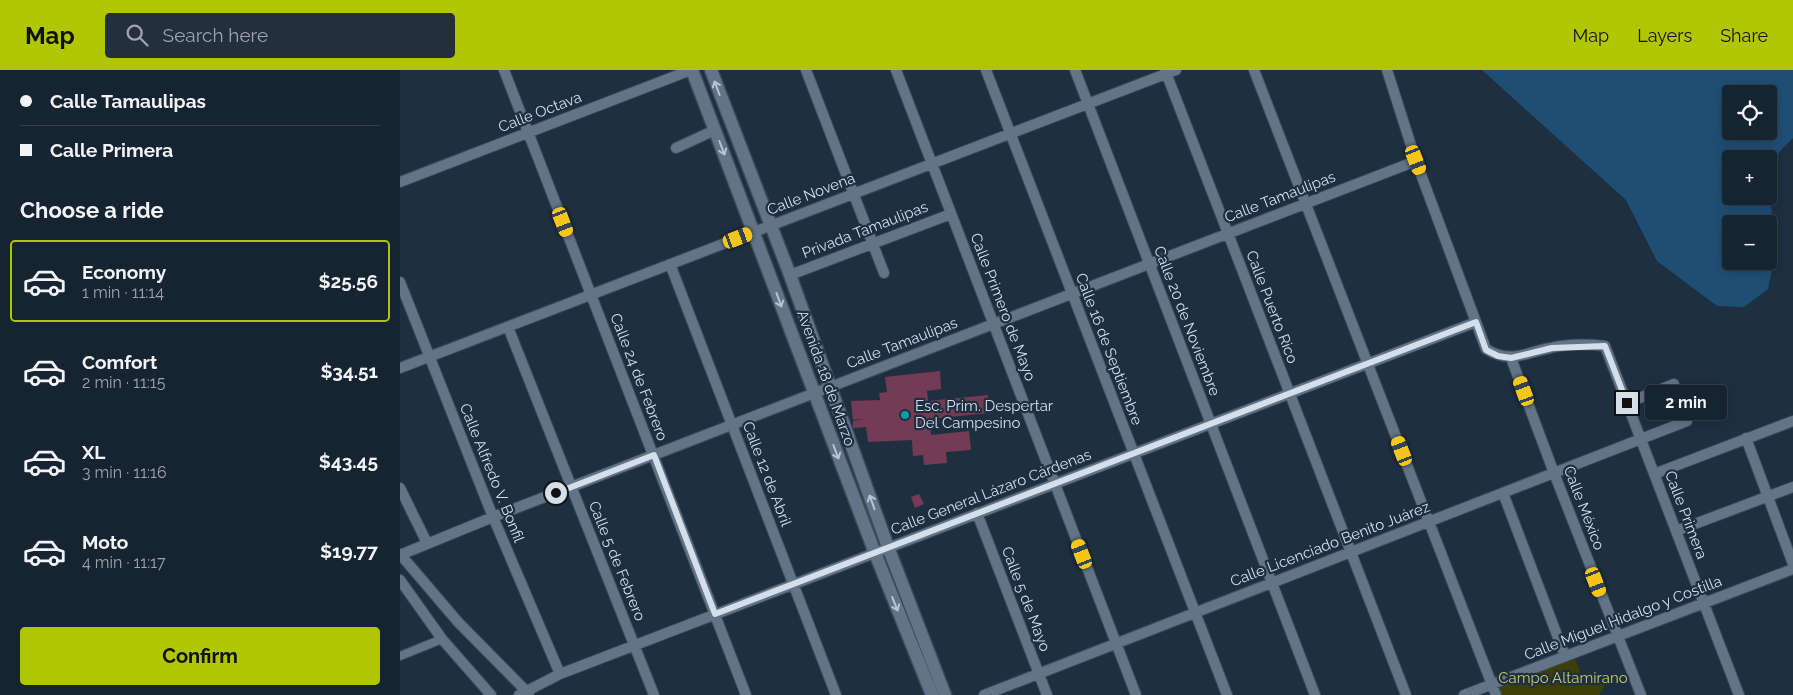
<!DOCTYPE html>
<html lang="en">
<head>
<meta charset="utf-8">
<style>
	body { margin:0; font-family:Raleway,sans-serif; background:#232f3c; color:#f1f3f6; height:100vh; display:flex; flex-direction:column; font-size:19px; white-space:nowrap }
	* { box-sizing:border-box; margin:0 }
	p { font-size:16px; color:#9ea4ab }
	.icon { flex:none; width:28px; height:28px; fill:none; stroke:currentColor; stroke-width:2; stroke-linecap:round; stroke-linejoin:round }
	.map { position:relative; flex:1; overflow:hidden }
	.panel { display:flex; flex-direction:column; background:#162330; width:400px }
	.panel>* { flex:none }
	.top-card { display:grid; align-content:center; height:110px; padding:0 20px; background:#162330 }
	.fabs { position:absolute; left:1322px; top:15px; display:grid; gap:10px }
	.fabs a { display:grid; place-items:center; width:55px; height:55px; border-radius:5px; background:#162330; box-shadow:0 2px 12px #0003,0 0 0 1px #35404c; font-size:25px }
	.end { position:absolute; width:22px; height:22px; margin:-11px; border:6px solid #d5dfeb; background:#111; box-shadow:0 0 0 2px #111 }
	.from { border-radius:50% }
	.bubble { position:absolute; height:35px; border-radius:5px; background:#162330; box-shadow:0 2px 12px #0003,0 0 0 1px #35404c; font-size:16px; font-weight:700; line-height:35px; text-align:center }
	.car { position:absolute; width:15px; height:30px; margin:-15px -8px; border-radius:6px; box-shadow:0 0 4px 1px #0007; background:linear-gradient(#f5c518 24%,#345 0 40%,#f5c518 0 76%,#345 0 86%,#f5c518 0) }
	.top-card b { display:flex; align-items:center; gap:18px; height:48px; font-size:19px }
	.top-card b+b { border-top:1px solid #35404c }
	.top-card i { width:12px; height:12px; background:#f1f3f6 }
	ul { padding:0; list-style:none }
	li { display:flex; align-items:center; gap:15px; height:82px; margin:0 10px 8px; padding:0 10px; border:2px solid transparent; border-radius:5px }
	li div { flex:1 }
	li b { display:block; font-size:19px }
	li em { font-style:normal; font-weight:700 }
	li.current { border-color:#b1c500 }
	li>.icon { width:45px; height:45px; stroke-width:1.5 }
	h2 { padding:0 20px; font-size:22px; line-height:60px }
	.primary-button { display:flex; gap:10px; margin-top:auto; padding:10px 20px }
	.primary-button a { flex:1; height:58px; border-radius:5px; background:#b1c500; color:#111; font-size:20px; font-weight:700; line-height:58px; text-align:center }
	header { display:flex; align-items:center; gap:30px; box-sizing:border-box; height:70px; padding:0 25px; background:#b1c500; color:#111 }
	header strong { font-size:24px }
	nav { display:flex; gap:28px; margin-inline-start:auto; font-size:18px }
	.search { width:350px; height:45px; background:#232f3c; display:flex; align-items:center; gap:12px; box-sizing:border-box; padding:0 18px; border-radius:5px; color:#9ea4ab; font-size:19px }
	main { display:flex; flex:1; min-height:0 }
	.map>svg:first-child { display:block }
</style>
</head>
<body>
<header>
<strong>Map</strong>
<div class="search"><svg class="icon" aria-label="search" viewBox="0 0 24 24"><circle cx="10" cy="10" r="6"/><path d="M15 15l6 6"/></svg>Search here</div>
<nav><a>Map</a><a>Layers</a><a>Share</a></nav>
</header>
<main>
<section class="panel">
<div class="top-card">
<b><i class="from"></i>Calle Tamaulipas</b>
<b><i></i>Calle Primera</b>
</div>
<h2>Choose a ride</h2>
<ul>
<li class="current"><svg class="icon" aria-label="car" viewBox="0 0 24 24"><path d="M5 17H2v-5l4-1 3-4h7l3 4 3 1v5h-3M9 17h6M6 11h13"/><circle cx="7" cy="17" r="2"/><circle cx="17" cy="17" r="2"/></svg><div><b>Economy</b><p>1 min · 11:14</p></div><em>$25.56</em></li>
<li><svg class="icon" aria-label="car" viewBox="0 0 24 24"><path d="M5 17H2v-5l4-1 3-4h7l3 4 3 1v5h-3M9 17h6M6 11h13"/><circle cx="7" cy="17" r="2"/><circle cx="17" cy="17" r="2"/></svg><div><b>Comfort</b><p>2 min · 11:15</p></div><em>$34.51</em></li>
<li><svg class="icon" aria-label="car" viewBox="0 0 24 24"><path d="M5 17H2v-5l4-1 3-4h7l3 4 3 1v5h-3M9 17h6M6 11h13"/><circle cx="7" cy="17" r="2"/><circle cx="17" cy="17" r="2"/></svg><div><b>XL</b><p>3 min · 11:16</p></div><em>$43.45</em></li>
<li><svg class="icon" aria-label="car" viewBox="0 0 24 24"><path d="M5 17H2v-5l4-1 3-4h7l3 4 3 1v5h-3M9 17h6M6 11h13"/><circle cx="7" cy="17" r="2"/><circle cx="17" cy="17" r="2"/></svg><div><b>Moto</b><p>4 min · 11:17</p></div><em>$19.77</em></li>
</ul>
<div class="primary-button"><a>Confirm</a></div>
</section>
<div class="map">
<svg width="1393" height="625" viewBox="0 0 1393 625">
	<rect width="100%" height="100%" fill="#1e2f40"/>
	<path fill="#3d3f06" d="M 1174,586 L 1184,612 L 1206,614 L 1199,625 L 1098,625 L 1094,617 Z"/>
	<path fill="#1f4e75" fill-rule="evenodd" d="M 1082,0 L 1393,0 L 1393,68 L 1379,82 L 1370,127 L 1376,179 L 1368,219 L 1344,237 L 1317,236 L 1257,191 L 1226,130 ZM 1331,24 L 1369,24 L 1369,61 L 1331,61 ZM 1331,89 L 1369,89 L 1369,126 L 1331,126 ZM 1331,154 L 1369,154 L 1369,191 L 1331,191 Z"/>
	<path fill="#743c54" d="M 540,301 L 541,319 L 527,321 L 528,331 L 588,325 L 589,343 L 530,349 L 531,365 L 569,361 L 571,380 L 546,382 L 547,393 L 524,395 L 523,385 L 513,386 L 512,370 L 468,372 L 466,357 L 453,358 L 453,351 L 465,349 L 453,350 L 451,331 L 480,330 L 479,323 L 487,322 L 485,307 Z
		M 519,424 L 524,434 L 515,438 L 511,427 Z"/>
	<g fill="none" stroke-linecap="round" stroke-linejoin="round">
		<defs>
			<path id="pedestrian" d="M 0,586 L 42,569"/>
			<path id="minor" d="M 104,0 L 346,625
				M 406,0 L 484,203
				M 496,0 L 736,625
				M 586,0 L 827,625
				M 675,0 L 915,625
				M 765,0 L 1006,625
				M 854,0 L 1096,625
				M 987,0 L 1016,91 L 1086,279 C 1111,294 1124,283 1150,278 C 1167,274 1188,274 1205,276 L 1339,625
				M 276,78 L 315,60
				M 0,112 L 291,0
				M 270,194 L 436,625
				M 390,205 L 551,144
				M 0,212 L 93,447 L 160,604
				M 108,257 L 254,625
				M 1111,288 L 1154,403 L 1241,625
				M 0,298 L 776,0
				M 1227,333 L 1274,314
				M 1346,368 L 1393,494
				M 1254,404 L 1393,351
				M 0,418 L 27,473
				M 1103,423 L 1165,586
				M 577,443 L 647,625
				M 1276,461 L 1393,417
				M 0,484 L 58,552 L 129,624
				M 0,485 L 93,447 L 1016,91
				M 0,510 L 42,569 L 91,625
				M 119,625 L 160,604 L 1076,252
				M 584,625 L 1287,351
				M 1064,625 L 1393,499"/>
			<path id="tertiary" d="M 292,0 L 475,483 L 532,625
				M 311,0 L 390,205 L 488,477 L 545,625"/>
		</defs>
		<use href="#pedestrian" stroke="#3d4a59" stroke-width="10"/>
		<use href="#minor" stroke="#3d4a59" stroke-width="12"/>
		<use href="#tertiary" stroke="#3d4a59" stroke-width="15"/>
		<use href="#pedestrian" stroke="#617488" stroke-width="8"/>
		<use href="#minor" stroke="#617488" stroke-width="10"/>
		<use href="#tertiary" stroke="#617488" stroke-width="12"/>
	</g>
	<defs><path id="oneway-shaft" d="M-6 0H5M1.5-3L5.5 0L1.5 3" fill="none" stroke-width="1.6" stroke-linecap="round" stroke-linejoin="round" transform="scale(1.25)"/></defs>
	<g stroke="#b8c4d2">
		<use href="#oneway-shaft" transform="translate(317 18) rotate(-111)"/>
		<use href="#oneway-shaft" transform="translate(322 78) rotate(69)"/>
		<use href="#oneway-shaft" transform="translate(379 230) rotate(70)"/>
		<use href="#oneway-shaft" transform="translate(436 382) rotate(69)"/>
		<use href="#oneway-shaft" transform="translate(472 432) rotate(-110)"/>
		<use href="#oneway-shaft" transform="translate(495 534) rotate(68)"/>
	</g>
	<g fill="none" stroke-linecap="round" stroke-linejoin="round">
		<path stroke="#d5dfeb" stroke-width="6" d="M 156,423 L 254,385 L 315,544 L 1076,252 L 1086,280 L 1098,286 L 1111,288 L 1152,278 L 1205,276 L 1227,333"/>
	</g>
	<circle fill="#0f9aa8" stroke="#1e2f40" stroke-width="2" cx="505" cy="345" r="5"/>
	<g text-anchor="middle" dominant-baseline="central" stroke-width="4.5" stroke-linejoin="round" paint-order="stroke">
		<g font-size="15" fill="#d5dfeb" stroke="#1e2f40">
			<text transform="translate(140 42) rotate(-21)">Calle Octava</text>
			<text transform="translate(411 124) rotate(-21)">Calle Novena</text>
			<text transform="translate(880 127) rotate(-21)">Calle Tamaulipas</text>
			<text transform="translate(465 160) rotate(-21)">Privada Tamaulipas</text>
			<text transform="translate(603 237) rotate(69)">Calle Primero de Mayo</text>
			<text transform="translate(872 237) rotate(69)">Calle Puerto Rico</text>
			<text transform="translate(787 251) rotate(69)">Calle 20 de Noviembre</text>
			<text transform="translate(502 273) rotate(-21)">Calle Tamaulipas</text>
			<text transform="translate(709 279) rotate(69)">Calle 16 de Septiembre</text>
			<text transform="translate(239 307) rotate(69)">Calle 24 de Febrero</text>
			<text transform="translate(426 308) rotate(70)">Avenida 18 de Marzo</text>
			<text transform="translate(92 403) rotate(68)">Calle Alfredo V. Bonfil</text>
			<text transform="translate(367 404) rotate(69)">Calle 12 de Abril</text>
			<text transform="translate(591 422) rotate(-21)">Calle General Lázaro Cárdenas</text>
			<text transform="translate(1184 438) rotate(69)">Calle México</text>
			<text transform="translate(1286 445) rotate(69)">Calle Primera</text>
			<text transform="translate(930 474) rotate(-21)">Calle Licenciado Benito Juárez</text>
			<text transform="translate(217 491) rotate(68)">Calle 5 de Febrero</text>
			<text transform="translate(626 529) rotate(69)">Calle 5 de Mayo</text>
			<text transform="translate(1223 548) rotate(-21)">Calle Miguel Hidalgo y Costilla</text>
		</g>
		<g font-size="15" fill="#d5dfeb" stroke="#1e2f40" text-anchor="start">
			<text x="515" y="336">Esc. Prim. Despertar<tspan x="515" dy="17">Del Campesino</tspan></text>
		</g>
		<g font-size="15" fill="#c3c86f" stroke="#1e2f40">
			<text x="1163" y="608">Campo Altamirano</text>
		</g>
	</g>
</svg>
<div class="fabs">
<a><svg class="icon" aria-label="locate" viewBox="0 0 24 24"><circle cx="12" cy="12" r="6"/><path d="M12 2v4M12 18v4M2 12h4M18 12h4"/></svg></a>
<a>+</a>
<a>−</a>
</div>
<i class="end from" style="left:156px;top:423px"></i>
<i class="end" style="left:1227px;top:333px"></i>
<div class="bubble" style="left:1245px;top:315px;width:82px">2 min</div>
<i class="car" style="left:1016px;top:90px;rotate:159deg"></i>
<i class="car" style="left:163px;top:152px;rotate:159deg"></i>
<i class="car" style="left:338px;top:168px;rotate:69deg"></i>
<i class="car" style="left:1124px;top:321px;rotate:340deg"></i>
<i class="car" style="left:1002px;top:381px;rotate:339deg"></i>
<i class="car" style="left:682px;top:484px;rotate:339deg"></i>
<i class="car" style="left:1196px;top:512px;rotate:159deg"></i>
</div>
</main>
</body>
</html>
